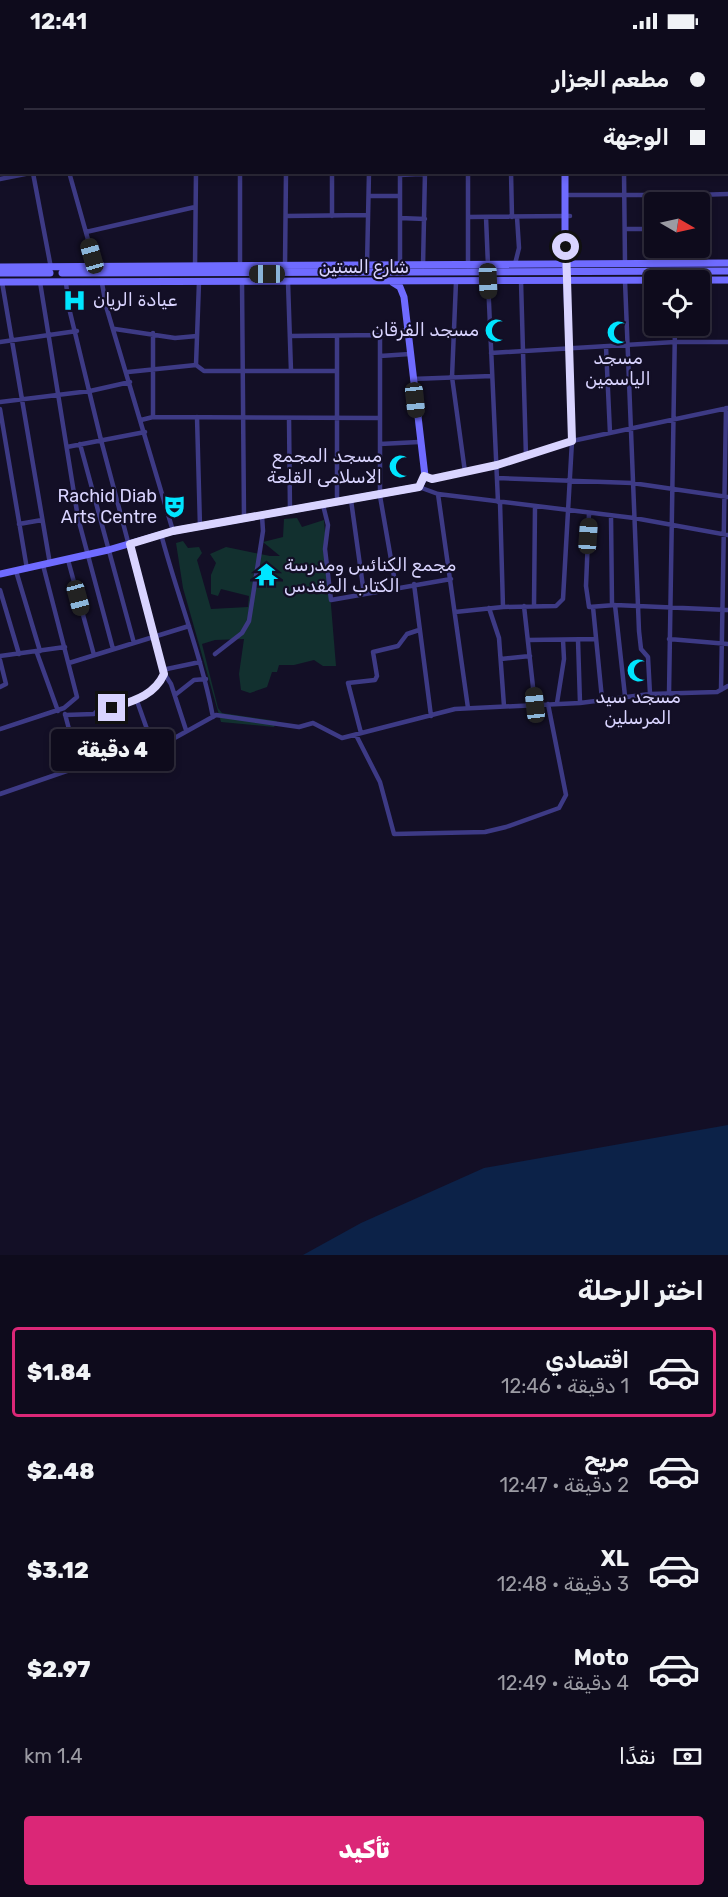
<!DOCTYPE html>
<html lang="ar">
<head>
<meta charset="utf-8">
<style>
	body { margin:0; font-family:Rubik,"Noto Sans Arabic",sans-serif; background:#1c1929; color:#f1f3f6; direction:rtl; height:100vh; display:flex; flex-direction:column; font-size:22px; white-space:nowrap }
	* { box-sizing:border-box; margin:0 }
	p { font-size:20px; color:#9b9ba3 }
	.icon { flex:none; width:33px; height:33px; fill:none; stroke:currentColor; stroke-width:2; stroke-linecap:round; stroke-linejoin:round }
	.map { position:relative; height:1213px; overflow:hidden; direction:ltr }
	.details { display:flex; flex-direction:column; background:#0e0b1c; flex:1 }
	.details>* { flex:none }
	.banner { position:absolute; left:0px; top:0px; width:729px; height:132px; box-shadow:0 3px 9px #0003,0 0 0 2px #2e2b3b; direction:rtl; display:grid; align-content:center; height:132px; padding:0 24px; background:#0e0b1c }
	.needle { width:39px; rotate:99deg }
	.controls { position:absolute; left:644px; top:150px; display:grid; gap:12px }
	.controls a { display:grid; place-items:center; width:66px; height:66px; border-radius:6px; background:#0e0b1c; box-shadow:0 3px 9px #0003,0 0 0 2px #2e2b3b; font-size:30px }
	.end { position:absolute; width:27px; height:27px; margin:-14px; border:8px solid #d9d4ff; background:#111; box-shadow:0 0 0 3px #111 }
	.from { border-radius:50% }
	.bubble { position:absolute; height:42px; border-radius:6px; background:#0e0b1c; box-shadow:0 3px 9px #0003,0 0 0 2px #2e2b3b; font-size:20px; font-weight:800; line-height:42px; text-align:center; direction:rtl }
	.car { position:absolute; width:18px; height:36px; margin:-18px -9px; border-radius:8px; box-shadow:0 0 4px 2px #0007; background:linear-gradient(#222 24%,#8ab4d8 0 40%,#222 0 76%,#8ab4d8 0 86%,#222 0) }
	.banner b { display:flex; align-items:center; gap:21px; height:57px; font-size:22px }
	.banner b+b { border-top:2px solid #2e2b3b }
	.banner i { width:15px; height:15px; background:#f1f3f6 }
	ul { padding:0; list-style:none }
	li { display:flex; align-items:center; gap:18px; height:90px; margin:0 12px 9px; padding:0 12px; border:3px solid transparent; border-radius:6px }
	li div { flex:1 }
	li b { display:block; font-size:22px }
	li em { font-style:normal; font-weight:800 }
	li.on { border-color:#db2777 }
	li>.icon { width:54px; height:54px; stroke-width:1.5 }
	h2 { padding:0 24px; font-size:27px; line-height:72px }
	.pay { display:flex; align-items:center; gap:15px; height:66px; padding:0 24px; font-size:22px }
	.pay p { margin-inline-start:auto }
	.cta { display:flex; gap:12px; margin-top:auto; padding:12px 24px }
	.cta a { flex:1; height:69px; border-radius:6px; background:#db2777; color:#fff; font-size:24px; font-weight:800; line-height:69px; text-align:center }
	.status { display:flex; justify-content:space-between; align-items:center; height:42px; padding:0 30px; background:#0e0b1c; direction:ltr }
	.status svg { height:16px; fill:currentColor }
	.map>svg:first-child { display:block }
</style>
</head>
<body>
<div class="status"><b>12:41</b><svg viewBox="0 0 49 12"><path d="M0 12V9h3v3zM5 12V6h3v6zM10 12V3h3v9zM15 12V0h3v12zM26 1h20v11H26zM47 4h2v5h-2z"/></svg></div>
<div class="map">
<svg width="728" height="1213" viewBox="0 0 728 1213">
	<rect width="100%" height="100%" fill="#130f26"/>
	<path fill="#12302f" d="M 297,476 L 302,485 L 324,478 L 336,624 L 323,624 L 314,618 L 294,623 L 279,623 L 277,630 L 272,630 L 267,645 L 250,651 L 241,648 L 239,632 L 244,597 L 215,598 L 202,602 L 218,666 L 222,671 L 277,679 L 274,685 L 221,680 L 183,546 L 176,501 L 183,499 L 188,506 L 199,505 L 202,511 L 197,518 L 211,567 L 248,565 L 249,554 L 221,547 L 218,554 L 211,552 L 211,533 L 216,521 L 210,512 L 226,505 L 270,514 L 280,514 L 263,500 L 283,495 L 284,477 Z"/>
	<path fill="#0c2248" d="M 728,1083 L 728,1213 L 303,1213 L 361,1181 L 484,1126 Z"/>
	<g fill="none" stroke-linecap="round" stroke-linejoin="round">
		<path stroke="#3d3a85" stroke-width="4.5" d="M 173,0 L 173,2
			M 218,0 L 218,2
			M 382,0 L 382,2
			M 511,0 L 511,2
			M 661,0 L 661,2
			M 701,0 L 701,2
			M 93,2 L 94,0
			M 130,2 L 130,0
			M 334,2 L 334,0
			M 467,2 L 467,0
			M 626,2 L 626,0
			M 0,17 L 2,17
			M 0,87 L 2,87
			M 69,130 L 96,226
			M 400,130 L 400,224
			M 511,130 L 512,175
			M 624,130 L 625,221
			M 33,131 L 51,226
			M 400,133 L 462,130
			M 0,137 L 35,130
			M 566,153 L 696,153 L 696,160
			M 696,153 L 728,152
			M 369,154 L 400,154
			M 286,174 L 368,173
			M 332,174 L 332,130
			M 468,175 L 570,174
			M 486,175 L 488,224
			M 400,176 L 425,177
			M 626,187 L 654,187
			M 86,190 L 195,165
			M 696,206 L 697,221
			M 515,222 L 519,206 L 517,175
			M 240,224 L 240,130
			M 285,224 L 286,130
			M 367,224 L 369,130
			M 423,224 L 425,130
			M 468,224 L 468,130
			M 195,226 L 196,130
			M 488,239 L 498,460
			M 521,239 L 526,415
			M 625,239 L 639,589 L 641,607 L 648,615 L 650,652
			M 2,240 L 50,522
			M 40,240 L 78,476 L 113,607
			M 242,240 L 244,477
			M 288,240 L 291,329
			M 456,240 L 452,335 L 465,430
			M 66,241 L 69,266 L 101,398 L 162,628 L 171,642 L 186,688
			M 102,241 L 106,264 L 173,489
			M 115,287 L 175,296 L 197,294
			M 153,291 L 153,375
			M 380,293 L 380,454 L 396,546
			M 290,294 L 380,293 L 407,288
			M 0,300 L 77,289
			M 606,305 L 610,391
			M 491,311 L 675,300 L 728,300
			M 380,314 L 410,312
			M 196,323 L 199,240
			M 128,330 L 196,323 L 204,329 L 337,329
			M 412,337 L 492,334
			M 0,360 L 90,349 L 130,340
			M 0,367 L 27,527
			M 197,375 L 200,485
			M 289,376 L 290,469
			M 141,378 L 153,375 L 380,376
			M 80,402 L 134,601
			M 380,402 L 419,400
			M 67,405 L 145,390
			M 425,434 L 432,437 L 497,423 L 572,399 L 728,366
			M 497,436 L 632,441 L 728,455
			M 419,445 L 438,452 L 634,476 L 728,493
			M 438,452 L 468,666
			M 351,458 L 364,552
			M 500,460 L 503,565
			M 337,461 L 337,294
			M 323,463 L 328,483 L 325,507 L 331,558 L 451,537
			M 589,471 L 586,544 L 589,565 L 615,563 L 728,568
			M 611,474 L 612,563
			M 19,482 L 42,478
			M 161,492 C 177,553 201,612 213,675
			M 68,518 L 94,613
			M 16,529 L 40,609
			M 414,542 L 431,674
			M 0,548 L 19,612
			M 615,563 L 625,654
			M 524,564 L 535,663
			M 534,564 L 535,465
			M 593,565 L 602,657
			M 489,566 L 499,596 L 504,664
			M 455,570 L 503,565 L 556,564 L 563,557 L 572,399 L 565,239
			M 669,597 L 728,602
			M 528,598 L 596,597
			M 578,598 L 580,661
			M 37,611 L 58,669
			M 215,612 L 242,591 L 249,579 L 263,489 L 262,474
			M 0,614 L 65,605
			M 501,617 L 530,614
			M 0,618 L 6,642 L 0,645
			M 69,621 L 189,584
			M 162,628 L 200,620
			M 721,648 L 726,366
			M 669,652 L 675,284
			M 175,653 L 194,638 L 206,637
			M 137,659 L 153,704
			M 557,661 L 564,617 L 563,598
			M 65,672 L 79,725
			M 65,673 L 94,672 L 98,668 C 123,665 153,657 164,632
			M 0,687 L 64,666 L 77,655 L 43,523
			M 361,691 L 348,641 L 375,638 L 377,634 L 373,610 L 398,604 L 407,592 L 419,588
			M 356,693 L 380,740 L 394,792 L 485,790 L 506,785 L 559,766 L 566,753 L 548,662
			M 0,752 L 125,709 L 171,698 L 216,673 L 299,685 L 313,681 L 342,696 L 455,667 L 580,661 L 650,652 L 717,650 L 728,644"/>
		<path stroke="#6f6bff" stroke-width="7" d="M 564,0 L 564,2
			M 565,224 L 565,130
			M 0,225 L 728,221
			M 0,231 L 50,231
			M 62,231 L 728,229
			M 0,240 L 728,238
			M 0,532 L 108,508 L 173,489 L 419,445 L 425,434 L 404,255 L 400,245 L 392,240"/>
	</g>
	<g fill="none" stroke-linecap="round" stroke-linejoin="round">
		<path stroke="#d9d4ff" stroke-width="8" d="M 112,666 C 133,659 154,654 164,632 L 130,502 L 173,489 L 419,445 L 424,434 L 432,437 L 497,423 L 572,399 L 566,205"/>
	</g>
	<defs>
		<symbol id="hospital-bare" viewBox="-9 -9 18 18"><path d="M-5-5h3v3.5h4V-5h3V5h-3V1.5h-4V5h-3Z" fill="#00e5ff" stroke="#130f26" stroke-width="2.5" paint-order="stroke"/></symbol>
		<symbol id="mosque-bare" viewBox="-9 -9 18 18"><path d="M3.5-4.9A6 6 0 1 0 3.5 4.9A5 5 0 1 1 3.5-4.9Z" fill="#00e5ff" stroke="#130f26" stroke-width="2.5" paint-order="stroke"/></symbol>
		<symbol id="theatre-bare" viewBox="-9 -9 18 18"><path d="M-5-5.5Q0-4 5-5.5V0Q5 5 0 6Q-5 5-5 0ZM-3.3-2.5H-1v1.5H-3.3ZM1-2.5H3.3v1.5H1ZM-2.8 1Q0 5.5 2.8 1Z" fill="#00e5ff" stroke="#130f26" stroke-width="2.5" paint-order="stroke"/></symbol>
		<symbol id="temple-bare" viewBox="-9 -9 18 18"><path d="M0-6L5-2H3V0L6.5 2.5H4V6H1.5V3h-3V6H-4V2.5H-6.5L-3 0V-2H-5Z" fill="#00e5ff" stroke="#130f26" stroke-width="2.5" paint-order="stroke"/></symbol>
	</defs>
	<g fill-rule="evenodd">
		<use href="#hospital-bare" x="58" y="242" width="33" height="33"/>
		<use href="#mosque-bare" x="480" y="272" width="33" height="33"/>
		<use href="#mosque-bare" x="602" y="274" width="33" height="33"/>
		<use href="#mosque-bare" x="384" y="408" width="33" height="33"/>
		<use href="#theatre-bare" x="158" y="448" width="33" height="33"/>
		<use href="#temple-bare" x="250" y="516" width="33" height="33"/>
		<use href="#mosque-bare" x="622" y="612" width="33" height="33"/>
	</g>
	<g text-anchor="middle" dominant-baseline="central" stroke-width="4.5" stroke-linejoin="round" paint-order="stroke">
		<g font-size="18" fill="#d9d4ff" stroke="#130f26">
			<text x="364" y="225">شارع الستين</text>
		</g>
		<g font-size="18" fill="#d9d4ff" stroke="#130f26" text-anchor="end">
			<text x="93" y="258" text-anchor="start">عيادة الريان</text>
			<text x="479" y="288">مسجد الفرقان</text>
			<text x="618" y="316" text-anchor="middle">مسجد<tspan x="618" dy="21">الياسمين</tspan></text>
			<text x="382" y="414">مسجد المجمع<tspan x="382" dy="21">الاسلامى القلعة</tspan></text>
			<text x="157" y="454">Rachid Diab<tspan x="157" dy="21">Arts Centre</tspan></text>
			<text x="284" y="523" text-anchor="start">مجمع الكنائس ومدرسة<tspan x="284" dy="21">الكتاب المقدس</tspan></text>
			<text x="638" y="655" text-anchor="middle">مسجد سيد<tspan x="638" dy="21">المرسلين</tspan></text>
		</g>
	</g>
</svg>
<div class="controls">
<a><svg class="needle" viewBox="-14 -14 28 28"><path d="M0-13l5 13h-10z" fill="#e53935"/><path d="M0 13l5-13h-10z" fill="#9b9ba3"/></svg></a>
<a><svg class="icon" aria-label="locate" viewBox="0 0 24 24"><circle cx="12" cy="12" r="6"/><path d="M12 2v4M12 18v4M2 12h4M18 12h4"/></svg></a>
</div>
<i class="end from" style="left:566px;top:205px"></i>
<i class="end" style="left:112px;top:666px"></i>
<div class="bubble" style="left:51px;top:687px;width:123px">4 دقيقة</div>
<i class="car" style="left:92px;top:214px;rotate:344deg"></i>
<i class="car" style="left:267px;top:232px;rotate:270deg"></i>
<i class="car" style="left:488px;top:239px;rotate:178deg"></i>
<i class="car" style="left:415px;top:358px;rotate:174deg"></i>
<i class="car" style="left:588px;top:494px;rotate:4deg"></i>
<i class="car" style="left:78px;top:556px;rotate:165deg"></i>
<i class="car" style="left:535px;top:663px;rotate:354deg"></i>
<div class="banner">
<b><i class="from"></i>مطعم الجزار</b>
<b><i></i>الوجهة</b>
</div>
</div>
<section class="details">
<h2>اختر الرحلة</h2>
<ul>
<li class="on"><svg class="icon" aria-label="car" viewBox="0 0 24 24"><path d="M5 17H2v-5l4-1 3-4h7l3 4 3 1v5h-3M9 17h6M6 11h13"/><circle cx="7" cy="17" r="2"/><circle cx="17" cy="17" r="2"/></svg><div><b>اقتصادي</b><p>1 دقيقة · 12:46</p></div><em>$1.84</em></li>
<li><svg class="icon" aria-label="car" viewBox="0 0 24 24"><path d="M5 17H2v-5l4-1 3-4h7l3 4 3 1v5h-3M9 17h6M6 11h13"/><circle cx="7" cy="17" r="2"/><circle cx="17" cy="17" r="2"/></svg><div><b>مريح</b><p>2 دقيقة · 12:47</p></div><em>$2.48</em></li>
<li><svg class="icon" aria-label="car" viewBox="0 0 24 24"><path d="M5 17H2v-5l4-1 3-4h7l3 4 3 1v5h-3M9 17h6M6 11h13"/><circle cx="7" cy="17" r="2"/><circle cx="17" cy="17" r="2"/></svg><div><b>XL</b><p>3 دقيقة · 12:48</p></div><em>$3.12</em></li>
<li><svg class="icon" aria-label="car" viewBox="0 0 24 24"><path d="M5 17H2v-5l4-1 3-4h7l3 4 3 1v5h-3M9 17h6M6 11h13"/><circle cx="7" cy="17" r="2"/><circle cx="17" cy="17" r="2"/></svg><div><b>Moto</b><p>4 دقيقة · 12:49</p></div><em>$2.97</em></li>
</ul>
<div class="pay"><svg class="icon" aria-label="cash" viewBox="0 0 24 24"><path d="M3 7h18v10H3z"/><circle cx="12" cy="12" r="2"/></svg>نقدًا<p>1.4 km</p></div>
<div class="cta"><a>تأكيد</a></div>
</section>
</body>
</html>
